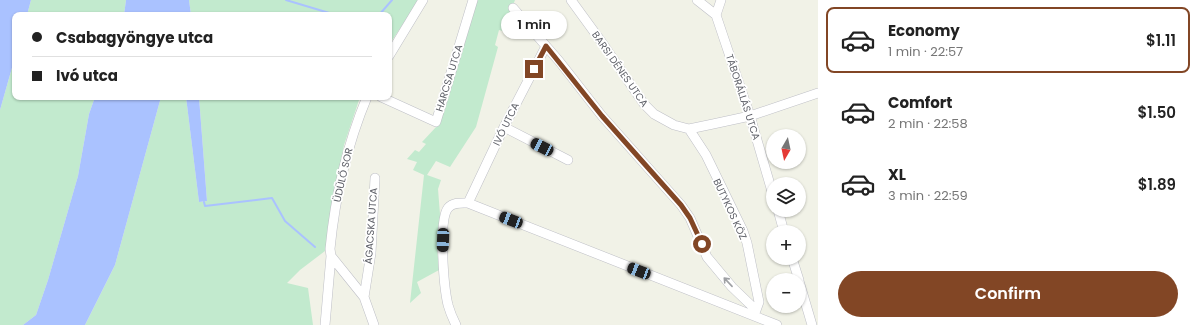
<!DOCTYPE html>
<html lang="en">
<head>
<meta charset="utf-8">
<style>
	body { margin:0; font-family:Poppins,sans-serif; background:#f6f6f6; color:#222; height:100vh; display:flex; flex-direction:column; font-size:15px; white-space:nowrap }
	* { box-sizing:border-box; margin:0 }
	p { font-size:13px; color:#767676 }
	.icon { flex:none; width:22px; height:22px; fill:none; stroke:currentColor; stroke-width:2; stroke-linecap:round; stroke-linejoin:round }
	.map { position:relative; flex:1; overflow:hidden }
	.details { display:flex; flex-direction:column; background:#fff; width:380px }
	.details>* { flex:none }
	.hud { position:absolute; left:12px; top:12px; width:380px; height:88px; border-radius:8px; box-shadow:0 1px 3px #0004; display:grid; align-content:center; height:88px; padding:0 20px; background:#fff }
	.needle { width:26px; rotate:189deg }
	.controls { position:absolute; left:766px; top:129px; display:grid; gap:8px }
	.controls a { display:grid; place-items:center; width:40px; height:40px; border-radius:50%; background:#fff; box-shadow:0 1px 3px #0004; font-size:20px }
	.end { position:absolute; width:18px; height:18px; margin:-9px; border:5px solid #824625; background:#fff; box-shadow:0 0 0 2px #fff }
	.from { border-radius:50% }
	.bubble { position:absolute; height:28px; border-radius:14px; background:#fff; box-shadow:0 1px 3px #0004; font-size:13px; font-weight:600; line-height:28px; text-align:center }
	.car { position:absolute; width:12px; height:24px; margin:-12px -6px; border-radius:5px; box-shadow:0 0 3px 1px #0007; background:linear-gradient(#222 24%,#8ab4d8 0 40%,#222 0 76%,#8ab4d8 0 86%,#222 0) }
	.hud b { display:flex; align-items:center; gap:14px; height:38px; font-size:15px }
	.hud b+b { border-top:1px solid #e0e0e0 }
	.hud i { width:10px; height:10px; background:#222 }
	ul { padding:7px 0 0; list-style:none }
	li { display:flex; align-items:center; gap:12px; height:66px; margin:0 8px 6px; padding:0 12px; border:2px solid transparent; border-radius:8px }
	li div { flex:1 }
	li b { display:block; font-size:15px }
	li em { font-style:normal; font-weight:600 }
	li.on { border-color:#824625 }
	li>.icon { width:36px; height:36px; stroke-width:1.5 }
	.action { display:flex; gap:8px; margin-top:auto; padding:8px 20px }
	.action a { flex:1; height:46px; border-radius:24px; background:#824625; color:#fff; font-size:16px; font-weight:600; line-height:46px; text-align:center }
	main { display:flex; flex:1; min-height:0 }
	.map>svg:first-child { display:block }
</style>
</head>
<body>
<main>
<div class="map">
<svg width="818" height="325" viewBox="0 0 818 325">
	<rect width="100%" height="100%" fill="#f1f2e7"/>
	<path fill="#c2eace" d="M 31,0 L 126,0 L 124,15 L 27,15 Z
		M 189,0 L 419,0 L 389,45 L 389,15 L 191,15 Z
		M 475,0 L 515,0 L 503,31 L 499,30 L 495,45 L 498,47 L 476,127 L 450,167 L 436,161 L 427,175 L 441,180 L 438,189 L 441,227 L 437,247 L 439,270 L 417,282 L 421,293 L 410,303 L 424,175 L 413,170 L 417,162 L 407,159 L 415,150 L 419,152 L 426,144 L 422,142 L 437,126 Z
		M 15,57 L 15,97 L 95,97 L 89,114 L 78,176 L 48,280 L 36,315 L 23,325 L 0,325 L 0,110 Z
		M 161,97 L 186,97 L 199,202 L 207,201 L 199,97 L 360,97 L 344,145 L 325,251 L 300,270 L 287,283 L 308,288 L 313,325 L 85,325 L 115,265 Z"/>
	<path fill="#aac2ff" d="M 0,0 L 31,0 L 27,15 L 15,15 L 15,57 L 0,110 Z
		M 126,0 L 189,0 L 191,15 L 124,15 Z
		M 95,97 L 161,97 L 115,265 L 85,325 L 23,325 L 36,315 L 48,280 L 78,176 L 89,114 Z
		M 186,97 L 199,97 L 207,201 L 199,202 Z"/>
	<g fill="none" stroke-linecap="round" stroke-linejoin="round">
		<path stroke="#aac2ff" stroke-width="2" d="M 286,0 L 336,15
			M 379,15 L 392,0
			M 204,202 L 205,206 L 272,198 L 285,221 L 315,247"/>
		<defs>
			<path id="minor" d="M 571,0 L 603,44 L 644,104 L 654,114 L 674,125 L 689,129 L 713,124 L 750,116 L 818,93
				M 697,0 L 716,15
				M 721,0 L 716,15 L 750,116 L 773,195
				M 513,8 L 559,61 L 602,116 L 681,205 L 690,218 L 707,257 L 732,287 L 756,310
				M 389,56 L 423,0
				M 381,97 L 436,122 L 473,0
				M 504,127 L 568,160
				M 689,129 L 706,155 L 743,231 L 747,243 L 759,302 L 755,313
				M 468,203 L 504,127 L 546,46
				M 778,210 L 784,232
				M 331,256 L 364,297 L 374,325
				M 792,258 L 799,280
				M 799,281 L 812,325
				M 364,297 L 371,253 L 375,178
				M 325,325 L 331,256 L 330,249 C 335,197 347,145 367,97
				M 456,325 C 453,319 450,312 448,305 C 444,288 438,221 448,208 C 453,202 461,203 468,203 L 777,325"/>
		</defs>
		<use href="#minor" stroke="#bebfc6" stroke-width="10"/>
		<use href="#minor" stroke="#fff" stroke-width="9"/>
	</g>
	<defs><path id="oneway-shaft" d="M-6 0H5M1.5-3L5.5 0L1.5 3" fill="none" stroke-width="1.6" stroke-linecap="round" stroke-linejoin="round"/></defs>
	<use stroke="#9ea0a4" href="#oneway-shaft" transform="translate(728 282) rotate(-133)"/>
	<g fill="none" stroke-linecap="round" stroke-linejoin="round">
		<path stroke="#824625" stroke-width="5" d="M 534,69 L 546,46 L 602,116 L 681,205 L 690,218 L 702,244"/>
	</g>
	<g text-anchor="middle" dominant-baseline="central" stroke-width="3.5" stroke-linejoin="round" paint-order="stroke">
		<g font-size="10" fill="#5e6068" stroke="#fff">
			<text transform="translate(620 69) rotate(55)">BARSI DÉNES UTCA</text>
			<text transform="translate(449 78) rotate(-73)">HARCSA UTCA</text>
			<text transform="translate(743 97) rotate(72)">TÁBORÁLLÁS UTCA</text>
			<text transform="translate(506 124) rotate(-64)">IVÓ UTCA</text>
			<text transform="translate(343 175) rotate(-77)">ÜDÜLŐ SOR</text>
			<text transform="translate(730 209) rotate(65)">BUTYKOS KÖZ</text>
			<text transform="translate(371 226) rotate(-86)">ÁGACSKA UTCA</text>
		</g>
	</g>
</svg>
<div class="controls">
<a><svg class="needle" viewBox="-14 -14 28 28"><path d="M0-13l5 13h-10z" fill="#e53935"/><path d="M0 13l5-13h-10z" fill="#767676"/></svg></a>
<a><svg class="icon" aria-label="layers" viewBox="0 0 24 24"><path d="M12 4l9 5-9 5-9-5zM3 14l9 5 9-5"/></svg></a>
<a>+</a>
<a>−</a>
</div>
<i class="end from" style="left:702px;top:244px"></i>
<i class="end" style="left:534px;top:69px"></i>
<div class="bubble" style="left:501px;top:11px;width:66px">1 min</div>
<i class="car" style="left:542px;top:147px;rotate:297deg"></i>
<i class="car" style="left:511px;top:220px;rotate:291deg"></i>
<i class="car" style="left:443px;top:240px;rotate:182deg"></i>
<i class="car" style="left:639px;top:271px;rotate:291deg"></i>
<div class="hud">
<b><i class="from"></i>Csabagyöngye utca</b>
<b><i></i>Ivó utca</b>
</div>
</div>
<section class="details">
<ul>
<li class="on"><svg class="icon" aria-label="car" viewBox="0 0 24 24"><path d="M5 17H2v-5l4-1 3-4h7l3 4 3 1v5h-3M9 17h6M6 11h13"/><circle cx="7" cy="17" r="2"/><circle cx="17" cy="17" r="2"/></svg><div><b>Economy</b><p>1 min · 22:57</p></div><em>$1.11</em></li>
<li><svg class="icon" aria-label="car" viewBox="0 0 24 24"><path d="M5 17H2v-5l4-1 3-4h7l3 4 3 1v5h-3M9 17h6M6 11h13"/><circle cx="7" cy="17" r="2"/><circle cx="17" cy="17" r="2"/></svg><div><b>Comfort</b><p>2 min · 22:58</p></div><em>$1.50</em></li>
<li><svg class="icon" aria-label="car" viewBox="0 0 24 24"><path d="M5 17H2v-5l4-1 3-4h7l3 4 3 1v5h-3M9 17h6M6 11h13"/><circle cx="7" cy="17" r="2"/><circle cx="17" cy="17" r="2"/></svg><div><b>XL</b><p>3 min · 22:59</p></div><em>$1.89</em></li>
</ul>
<div class="action"><a>Confirm</a></div>
</section>
</main>
</body>
</html>
